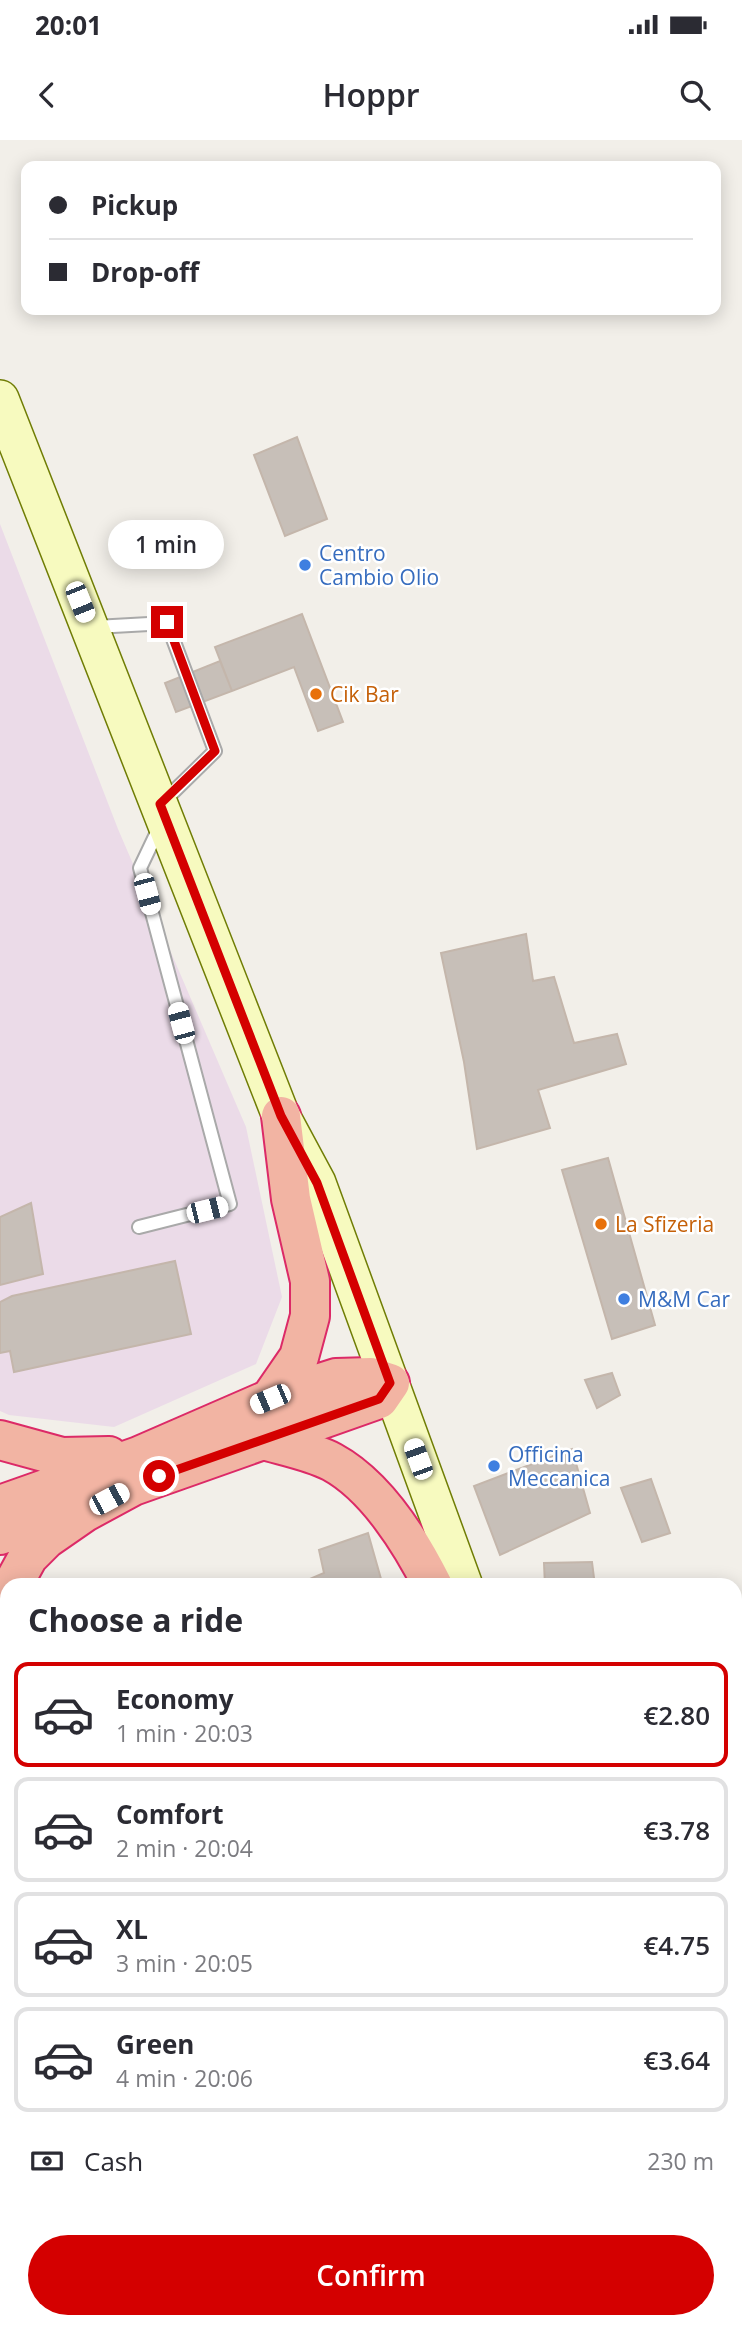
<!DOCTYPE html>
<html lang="en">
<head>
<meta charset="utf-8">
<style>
	body { margin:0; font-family:"Open Sans",sans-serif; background:#f2f2f3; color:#2b2b33; height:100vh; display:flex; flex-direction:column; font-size:26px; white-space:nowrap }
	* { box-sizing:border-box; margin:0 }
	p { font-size:23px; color:#7c7c81 }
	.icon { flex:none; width:38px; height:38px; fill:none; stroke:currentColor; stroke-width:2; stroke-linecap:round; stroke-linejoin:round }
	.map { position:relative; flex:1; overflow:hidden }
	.side { position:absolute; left:0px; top:1438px; width:742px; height:751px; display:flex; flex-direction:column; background:#fff; border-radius:21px 21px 0 0; box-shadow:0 4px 18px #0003 }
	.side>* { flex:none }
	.top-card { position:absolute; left:21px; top:21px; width:700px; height:154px; border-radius:14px; box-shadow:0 4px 18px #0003; display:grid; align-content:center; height:154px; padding:0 28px; background:#fff }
	.end { position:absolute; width:32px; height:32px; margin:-16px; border:9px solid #d40000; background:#fff; box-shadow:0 0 0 4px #fff }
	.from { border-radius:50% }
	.bubble { position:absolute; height:49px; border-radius:24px; background:#fff; box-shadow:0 4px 18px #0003; font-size:23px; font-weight:600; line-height:49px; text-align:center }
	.car { position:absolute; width:21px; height:42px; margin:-21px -10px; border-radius:9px; box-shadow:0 0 5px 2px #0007; background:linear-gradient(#fff 24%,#345 0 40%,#fff 0 76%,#345 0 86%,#fff 0) }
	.top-card b { display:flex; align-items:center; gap:24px; height:66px; font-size:26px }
	.top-card b+b { border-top:2px solid #e1e1e2 }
	.top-card i { width:18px; height:18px; background:#2b2b33 }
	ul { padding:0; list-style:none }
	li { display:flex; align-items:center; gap:21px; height:105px; margin:0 14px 10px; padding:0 14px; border:4px solid #e1e1e2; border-radius:14px }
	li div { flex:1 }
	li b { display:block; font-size:26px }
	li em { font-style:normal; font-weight:600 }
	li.selected { border-color:#d40000 }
	li>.icon { width:63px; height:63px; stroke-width:1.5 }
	h2 { padding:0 28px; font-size:32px; line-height:84px }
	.pay { display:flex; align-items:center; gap:18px; height:77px; padding:0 28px; font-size:26px }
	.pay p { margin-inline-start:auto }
	.action { display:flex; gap:14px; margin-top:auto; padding:14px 28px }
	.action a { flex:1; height:80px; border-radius:42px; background:#d40000; color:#fff; font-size:28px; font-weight:600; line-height:80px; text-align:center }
	.status { display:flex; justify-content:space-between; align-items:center; height:49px; padding:0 35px; background:#fff; direction:ltr }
	.status svg { height:19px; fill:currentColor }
	header { display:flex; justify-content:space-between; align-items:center; height:91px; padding:0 28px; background:#fff; font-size:32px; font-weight:600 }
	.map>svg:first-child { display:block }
</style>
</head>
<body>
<div class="status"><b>20:01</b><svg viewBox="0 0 49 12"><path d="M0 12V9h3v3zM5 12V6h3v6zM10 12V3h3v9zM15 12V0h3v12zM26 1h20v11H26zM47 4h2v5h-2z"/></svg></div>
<header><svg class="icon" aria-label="back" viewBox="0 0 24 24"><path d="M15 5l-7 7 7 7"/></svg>Hoppr<svg class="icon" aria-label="search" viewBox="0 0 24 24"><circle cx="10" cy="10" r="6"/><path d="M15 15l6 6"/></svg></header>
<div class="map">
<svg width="742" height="2189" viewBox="0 0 742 2189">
	<rect width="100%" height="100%" fill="#f2efe9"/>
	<path fill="#ebdbe8" d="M 0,384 L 118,689 L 246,987 L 282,1157 L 256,1224 L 114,1287 L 9,1275 L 0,1271 Z"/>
	<path fill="#c7bfb8" stroke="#c4b6ab" stroke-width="2" d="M 297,297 L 327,379 L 285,396 L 254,315 Z
		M 302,474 L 343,582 L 318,591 L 294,527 L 232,551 L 215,507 Z
		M 220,521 L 232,551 L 176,572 L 165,543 Z
		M 526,794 L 533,841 L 554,837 L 574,903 L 617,894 L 626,924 L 538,950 L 550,988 L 477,1009 L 464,922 L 441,813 Z
		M 608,1018 L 655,1185 L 612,1199 L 562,1030 Z
		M 31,1063 L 43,1134 L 0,1145 L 0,1077 Z
		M 175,1121 L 191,1194 L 14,1232 L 10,1211 L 0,1213 L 0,1162 L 12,1156 Z
		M 612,1233 L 620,1255 L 597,1268 L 585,1240 Z
		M 572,1309 L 590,1373 L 500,1415 L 474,1346 Z
		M 651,1339 L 670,1393 L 642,1402 L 621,1348 Z
		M 368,1393 L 383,1446 L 307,1446 L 305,1441 L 324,1433 L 319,1410 Z
		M 592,1422 L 595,1446 L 545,1446 L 544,1423 Z
		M 742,1548 L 742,1630 L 735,1632 L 735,1550 Z
		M 272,2182 L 287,2182 L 305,2189 L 270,2189 Z
		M 322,2182 L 342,2182 L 346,2185 L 345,2189 L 319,2189 Z
		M 383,2182 L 409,2182 L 429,2189 L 380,2189 Z
		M 507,2182 L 597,2182 L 594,2189 L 504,2189 Z"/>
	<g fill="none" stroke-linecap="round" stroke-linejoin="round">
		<defs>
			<path id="service" d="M 95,487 L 167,483 L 215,611 L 163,662
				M 139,1087 L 230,1064 L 140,728 L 160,686"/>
			<path id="secondary" d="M 0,259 L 281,976 L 317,1043 L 464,1446
				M 735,2159 L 742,2177"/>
			<path id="trunk" d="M 270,1259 L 299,1217 L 310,1176 L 310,1141 L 291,1059 L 281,976
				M 260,1299 C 283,1306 311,1311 332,1322 C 376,1346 411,1402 433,1446
				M 0,1300 L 62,1317 L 109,1316
				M 0,1365 L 139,1316 L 270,1259 L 336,1238 L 371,1237 L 390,1243 L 379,1259 L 133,1346 L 85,1372 L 46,1399 L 28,1417 L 12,1446
				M 0,1395 L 67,1370
				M 7,1466 L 4,1518 L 7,1532
				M 0,1835 L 7,1855
				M 0,2020 L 7,2040
				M 57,2182 L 59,2189
				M 120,2182 L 123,2189"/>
		</defs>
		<use href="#service" stroke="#a9a9a9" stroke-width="16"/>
		<use href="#secondary" stroke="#707d05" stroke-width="40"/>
		<use href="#trunk" stroke="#dc2a67" stroke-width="42"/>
		<use href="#service" stroke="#fff" stroke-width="12"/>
		<use href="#secondary" stroke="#f7fabf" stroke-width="37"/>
		<use href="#trunk" stroke="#f2b4a3" stroke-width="38"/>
	</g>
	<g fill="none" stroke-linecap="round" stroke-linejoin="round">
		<path stroke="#d40000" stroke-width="9" d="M 159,1336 L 379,1259 L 390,1243 L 317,1043 L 281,976 L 160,664 L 215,611 L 167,482"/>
	</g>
	<g fill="#3f7fe0" stroke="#fff" stroke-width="2.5">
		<circle cx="305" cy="425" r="7"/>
		<circle cx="624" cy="1159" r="7"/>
		<circle cx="494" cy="1326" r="7"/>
	</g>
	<g fill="#e8710a" stroke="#fff" stroke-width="2.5">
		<circle cx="316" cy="554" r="7"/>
		<circle cx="601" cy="1084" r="7"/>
	</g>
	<g text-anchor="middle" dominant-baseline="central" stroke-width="5" stroke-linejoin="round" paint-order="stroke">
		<g font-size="21" fill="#366cbe" stroke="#fff" text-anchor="start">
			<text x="319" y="413">Centro<tspan x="319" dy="24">Cambio Olio</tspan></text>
			<text x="638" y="1159">M&amp;M Car</text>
			<text x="508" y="1314">Officina<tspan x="508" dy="24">Meccanica</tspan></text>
		</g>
		<g font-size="21" fill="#c56008" stroke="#fff" text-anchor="start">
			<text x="330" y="554">Cik Bar</text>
			<text x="615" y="1084">La Sfizeria</text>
		</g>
	</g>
</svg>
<i class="end from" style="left:159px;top:1336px"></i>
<i class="end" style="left:167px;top:482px"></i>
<div class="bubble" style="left:108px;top:380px;width:116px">1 min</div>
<i class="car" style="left:80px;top:462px;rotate:158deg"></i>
<i class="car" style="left:147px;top:754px;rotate:165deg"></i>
<i class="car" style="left:181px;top:883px;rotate:345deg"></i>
<i class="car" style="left:207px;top:1070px;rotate:76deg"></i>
<i class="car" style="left:270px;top:1259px;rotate:247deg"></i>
<i class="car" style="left:418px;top:1319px;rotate:340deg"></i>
<i class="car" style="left:109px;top:1359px;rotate:62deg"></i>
<div class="top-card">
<b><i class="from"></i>Pickup</b>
<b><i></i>Drop-off</b>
</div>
<section class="side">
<h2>Choose a ride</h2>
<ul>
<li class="selected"><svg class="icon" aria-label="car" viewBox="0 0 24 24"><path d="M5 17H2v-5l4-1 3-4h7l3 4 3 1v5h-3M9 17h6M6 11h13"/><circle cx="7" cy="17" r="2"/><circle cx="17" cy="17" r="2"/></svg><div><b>Economy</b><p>1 min · 20:03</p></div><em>€2.80</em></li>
<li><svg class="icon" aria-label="car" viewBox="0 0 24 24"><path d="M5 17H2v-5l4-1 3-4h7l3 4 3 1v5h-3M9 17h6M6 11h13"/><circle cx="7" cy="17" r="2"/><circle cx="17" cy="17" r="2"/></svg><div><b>Comfort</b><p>2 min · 20:04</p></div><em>€3.78</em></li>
<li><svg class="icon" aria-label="car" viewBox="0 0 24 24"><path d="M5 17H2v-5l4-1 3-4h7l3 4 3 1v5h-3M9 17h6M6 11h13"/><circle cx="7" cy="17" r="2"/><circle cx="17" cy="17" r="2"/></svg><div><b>XL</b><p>3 min · 20:05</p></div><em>€4.75</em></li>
<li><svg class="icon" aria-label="car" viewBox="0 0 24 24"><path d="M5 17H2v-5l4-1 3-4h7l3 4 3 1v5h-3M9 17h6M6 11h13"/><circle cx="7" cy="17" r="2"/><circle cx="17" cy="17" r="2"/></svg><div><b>Green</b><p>4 min · 20:06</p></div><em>€3.64</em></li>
</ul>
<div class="pay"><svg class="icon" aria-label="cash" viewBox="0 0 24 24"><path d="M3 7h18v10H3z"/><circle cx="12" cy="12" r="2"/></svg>Cash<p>230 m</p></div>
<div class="action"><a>Confirm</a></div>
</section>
</div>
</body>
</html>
